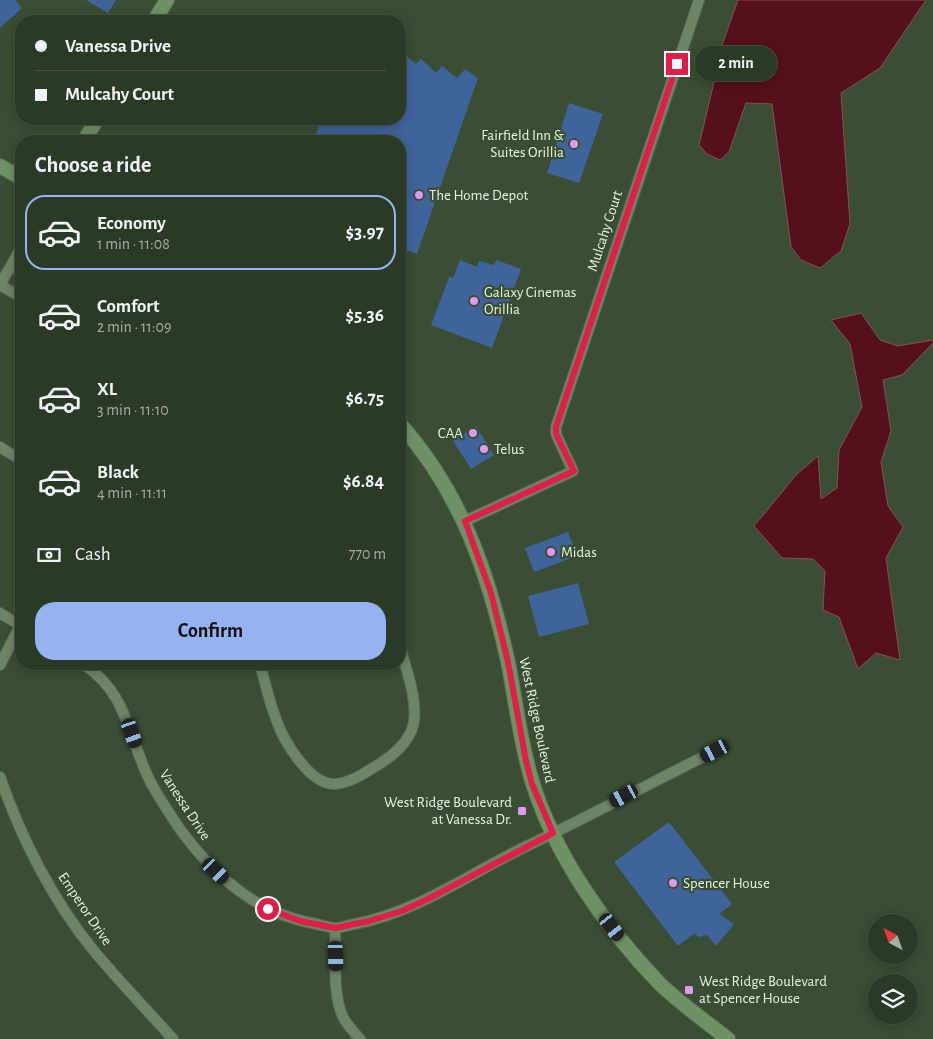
<!DOCTYPE html>
<html lang="en">
<head>
<meta charset="utf-8">
<style>
	body { margin:0; font-family:"Alegreya Sans",sans-serif; background:#33412e; color:#f1f3f6; height:100vh; display:flex; flex-direction:column; font-size:19px; white-space:nowrap }
	* { box-sizing:border-box; margin:0 }
	p { font-size:16px; color:#a6ada7 }
	.icon { flex:none; width:28px; height:28px; fill:none; stroke:currentColor; stroke-width:2; stroke-linecap:round; stroke-linejoin:round }
	.map { position:relative; flex:1; overflow:hidden }
	.side { position:absolute; left:15px; top:135px; width:391px; height:535px; display:flex; flex-direction:column; background:#2b3a26; border-radius:20px; box-shadow:0 2px 12px #0003,0 0 0 1px #475443 }
	.side>* { flex:none }
	.hud { position:absolute; left:15px; top:15px; width:391px; height:110px; border-radius:20px; box-shadow:0 2px 12px #0003,0 0 0 1px #475443; display:grid; align-content:center; height:110px; padding:0 20px; background:#2b3a26 }
	.needle { width:32px; rotate:319deg }
	.tools { position:absolute; left:868px; top:914px; display:grid; gap:10px }
	.tools a { display:grid; place-items:center; width:50px; height:50px; border-radius:50%; background:#2b3a26; box-shadow:0 2px 12px #0003,0 0 0 1px #475443; font-size:25px }
	.end { position:absolute; width:22px; height:22px; margin:-11px; border:6px solid #e11d48; background:#fff; box-shadow:0 0 0 2px #fff }
	.from { border-radius:50% }
	.bubble { position:absolute; height:35px; border-radius:18px; background:#2b3a26; box-shadow:0 2px 12px #0003,0 0 0 1px #475443; font-size:16px; font-weight:600; line-height:35px; text-align:center }
	.car { position:absolute; width:15px; height:30px; margin:-15px -8px; border-radius:6px; box-shadow:0 0 4px 1px #0007; background:linear-gradient(#222 24%,#8ab4d8 0 40%,#222 0 76%,#8ab4d8 0 86%,#222 0) }
	.hud b { display:flex; align-items:center; gap:18px; height:48px; font-size:19px }
	.hud b+b { border-top:1px solid #475443 }
	.hud i { width:12px; height:12px; background:#f1f3f6 }
	ul { padding:0; list-style:none }
	li { display:flex; align-items:center; gap:15px; height:75px; margin:0 10px 8px; padding:0 10px; border:2px solid transparent; border-radius:20px }
	li div { flex:1 }
	li b { display:block; font-size:19px }
	li em { font-style:normal; font-weight:600 }
	li.selected { border-color:#95b2f1 }
	li>.icon { width:45px; height:45px; stroke-width:1.5 }
	h2 { padding:0 20px; font-size:22px; line-height:60px }
	.pay { display:flex; align-items:center; gap:12px; height:55px; padding:0 20px; font-size:19px }
	.pay p { margin-inline-start:auto }
	.action { display:flex; gap:10px; margin-top:auto; padding:10px 20px }
	.action a { flex:1; height:58px; border-radius:20px; background:#95b2f1; color:#111; font-size:20px; font-weight:600; line-height:58px; text-align:center }
	.map>svg:first-child { display:block }
</style>
</head>
<body>
<div class="map">
<svg width="933" height="1039" viewBox="0 0 933 1039">
	<rect width="100%" height="100%" fill="#394e33"/>
	<path fill="#551019" stroke="#805456" d="M 738,0 L 926,0 L 880,68 L 841,93 L 850,224 L 841,251 L 820,268 L 801,260 L 791,247 L 772,104 L 746,103 L 729,152 L 720,160 L 707,154 L 699,145 L 716,74 L 717,59 Z
		M 861,313 L 880,340 L 898,346 L 933,340 L 933,343 L 902,375 L 883,380 L 891,431 L 881,462 L 888,506 L 903,527 L 886,558 L 900,660 L 876,653 L 858,669 L 839,617 L 823,610 L 825,571 L 813,559 L 782,558 L 754,526 L 797,474 L 818,456 L 821,499 L 837,488 L 839,450 L 862,407 L 850,344 L 831,320 Z"/>
	<path fill="#3f639b" d="M 0,0 L 15,0 L 22,8 L 0,28 Z
		M 86,0 L 116,0 L 108,13 Z
		M 400,51 L 416,64 L 421,59 L 436,73 L 442,66 L 457,78 L 465,69 L 478,78 L 417,254 L 400,248 L 400,141 L 314,141 L 321,119 L 400,119 Z
		M 569,103 L 603,114 L 579,183 L 547,173 Z
		M 460,260 L 477,267 L 479,261 L 494,265 L 496,260 L 521,269 L 492,348 L 431,325 L 449,277 L 453,278 Z
		M 476,426 L 494,455 L 471,469 L 453,441 Z
		M 568,532 L 577,556 L 534,572 L 525,548 Z
		M 578,583 L 589,624 L 539,637 L 528,596 Z
		M 669,822 L 732,904 L 719,914 L 734,924 L 716,946 L 707,935 L 698,937 L 695,933 L 678,946 L 614,862 Z"/>
	<g fill="none" stroke-linecap="round" stroke-linejoin="round">
		<defs>
			<path id="street" d="M 0,285 L 21,248
				M 0,285 L 21,297
				M 0,447 L 21,460
				M 465,521 L 573,471 L 556,434 L 556,427 L 699,0
				M 0,613 L 21,626
				M 83,664 C 128,693 128,737 150,781 C 159,798 171,816 182,832 C 215,876 255,912 311,923 C 318,924 327,927 335,928 C 341,928 348,925 355,924 C 418,912 470,873 527,846 C 590,816 652,782 715,751
				M 260,664 C 265,682 269,701 276,719 C 283,740 309,784 334,784 C 348,784 365,773 376,766 C 393,756 411,741 414,721 C 417,696 406,670 400,646
				M 0,665 L 20,626
				M 0,777 C 21,838 53,901 94,951 C 119,981 147,1010 173,1039
				M 335,928 C 336,954 332,994 343,1017 C 347,1025 354,1032 360,1039"/>
			<path id="secondary" d="M 154,21 L 167,0
				M 84,141 L 97,119
				M 0,166 L 21,178
				M 400,424 C 461,492 489,575 508,662 C 516,702 520,742 532,781 C 555,856 606,928 660,984 C 681,1004 705,1021 728,1039"/>
		</defs>
		<use href="#street" stroke="#576952" stroke-width="12"/>
		<use href="#secondary" stroke="#576952" stroke-width="16"/>
		<use href="#street" stroke="#6d8567" stroke-width="10"/>
		<use href="#secondary" stroke="#6e9265" stroke-width="14"/>
	</g>
	<g fill="none" stroke-linecap="round" stroke-linejoin="round">
		<path stroke="#e11d48" stroke-width="6" d="M 268,909 L 300,921 L 335,928 L 369,921 L 402,911 L 428,899 L 553,833 L 532,784 L 526,761 L 508,662 L 491,593 L 465,521 L 574,471 L 556,434 L 556,427 L 677,64"/>
	</g>
	<g fill="#df98f1" stroke="#394e33" stroke-width="2">
		<circle cx="574" cy="144" r="5"/>
		<circle cx="419" cy="195" r="5"/>
		<circle cx="474" cy="301" r="5"/>
		<circle cx="473" cy="433" r="5"/>
		<circle cx="484" cy="449" r="5"/>
		<circle cx="551" cy="552" r="5"/>
		<rect x="517" y="806" width="10" height="10" rx="2.5"/>
		<circle cx="673" cy="883" r="5"/>
		<rect x="684" y="985" width="10" height="10" rx="2.5"/>
	</g>
	<g text-anchor="middle" dominant-baseline="central" stroke-width="4.5" stroke-linejoin="round" paint-order="stroke">
		<g font-size="15" fill="#e6f3e3" stroke="#394e33" text-anchor="start">
			<text x="564" y="135" text-anchor="end">Fairfield Inn &amp;<tspan x="564" dy="17">Suites Orillia</tspan></text>
			<text x="429" y="195">The Home Depot</text>
			<text x="484" y="292">Galaxy Cinemas<tspan x="484" dy="17">Orillia</tspan></text>
			<text x="463" y="433" text-anchor="end">CAA</text>
			<text x="494" y="449">Telus</text>
			<text x="561" y="552">Midas</text>
			<text x="512" y="802" text-anchor="end">West Ridge Boulevard<tspan x="512" dy="17">at Vanessa Dr.</tspan></text>
			<text x="683" y="883">Spencer House</text>
			<text x="699" y="981">West Ridge Boulevard<tspan x="699" dy="17">at Spencer House</tspan></text>
		</g>
		<g font-size="15" fill="#e6f3e3" stroke="#394e33">
			<text transform="translate(605 231) rotate(-72)">Mulcahy Court</text>
			<text transform="translate(537 720) rotate(78)">West Ridge Boulevard</text>
			<text transform="translate(185 805) rotate(57)">Vanessa Drive</text>
			<text transform="translate(85 909) rotate(56)">Emperor Drive</text>
		</g>
	</g>
</svg>
<div class="tools">
<a><svg class="needle" viewBox="-14 -14 28 28"><path d="M0-13l5 13h-10z" fill="#e53935"/><path d="M0 13l5-13h-10z" fill="#a6ada7"/></svg></a>
<a><svg class="icon" aria-label="layers" viewBox="0 0 24 24"><path d="M12 4l9 5-9 5-9-5zM3 14l9 5 9-5"/></svg></a>
</div>
<i class="end from" style="left:268px;top:909px"></i>
<i class="end" style="left:677px;top:64px"></i>
<div class="bubble" style="left:695px;top:46px;width:82px">2 min</div>
<i class="car" style="left:132px;top:733px;rotate:161deg"></i>
<i class="car" style="left:715px;top:751px;rotate:243deg"></i>
<i class="car" style="left:624px;top:796px;rotate:242deg"></i>
<i class="car" style="left:216px;top:871px;rotate:134deg"></i>
<i class="car" style="left:612px;top:927px;rotate:143deg"></i>
<i class="car" style="left:336px;top:956px;rotate:178deg"></i>
<div class="hud">
<b><i class="from"></i>Vanessa Drive</b>
<b><i></i>Mulcahy Court</b>
</div>
<section class="side">
<h2>Choose a ride</h2>
<ul>
<li class="selected"><svg class="icon" aria-label="car" viewBox="0 0 24 24"><path d="M5 17H2v-5l4-1 3-4h7l3 4 3 1v5h-3M9 17h6M6 11h13"/><circle cx="7" cy="17" r="2"/><circle cx="17" cy="17" r="2"/></svg><div><b>Economy</b><p>1 min · 11:08</p></div><em>$3.97</em></li>
<li><svg class="icon" aria-label="car" viewBox="0 0 24 24"><path d="M5 17H2v-5l4-1 3-4h7l3 4 3 1v5h-3M9 17h6M6 11h13"/><circle cx="7" cy="17" r="2"/><circle cx="17" cy="17" r="2"/></svg><div><b>Comfort</b><p>2 min · 11:09</p></div><em>$5.36</em></li>
<li><svg class="icon" aria-label="car" viewBox="0 0 24 24"><path d="M5 17H2v-5l4-1 3-4h7l3 4 3 1v5h-3M9 17h6M6 11h13"/><circle cx="7" cy="17" r="2"/><circle cx="17" cy="17" r="2"/></svg><div><b>XL</b><p>3 min · 11:10</p></div><em>$6.75</em></li>
<li><svg class="icon" aria-label="car" viewBox="0 0 24 24"><path d="M5 17H2v-5l4-1 3-4h7l3 4 3 1v5h-3M9 17h6M6 11h13"/><circle cx="7" cy="17" r="2"/><circle cx="17" cy="17" r="2"/></svg><div><b>Black</b><p>4 min · 11:11</p></div><em>$6.84</em></li>
</ul>
<div class="pay"><svg class="icon" aria-label="cash" viewBox="0 0 24 24"><path d="M3 7h18v10H3z"/><circle cx="12" cy="12" r="2"/></svg>Cash<p>770 m</p></div>
<div class="action"><a>Confirm</a></div>
</section>
</div>
</body>
</html>
